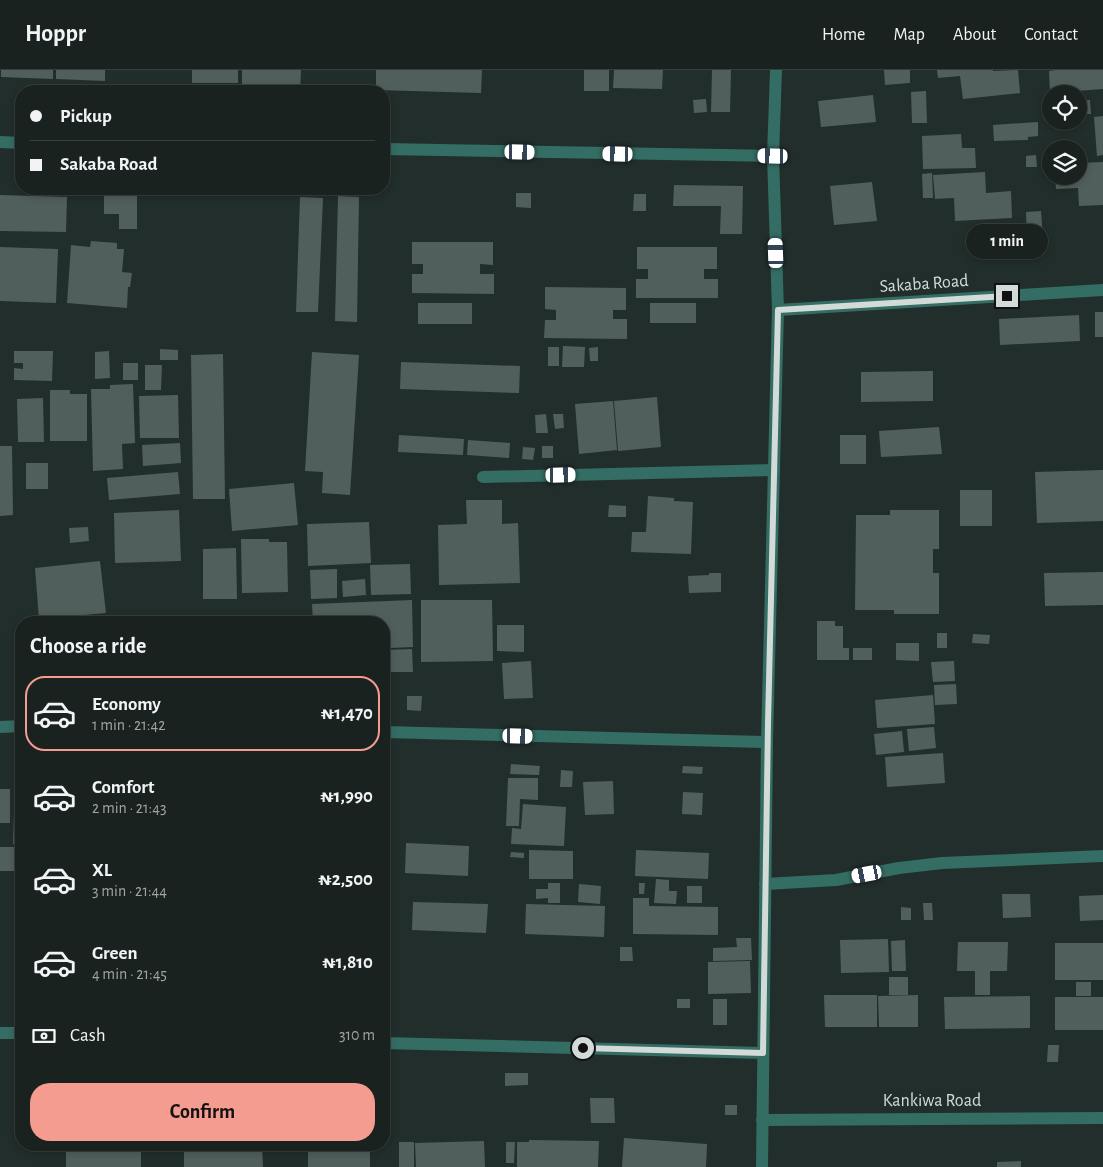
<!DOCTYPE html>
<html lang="en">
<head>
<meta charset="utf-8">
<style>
	body { margin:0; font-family:"Alegreya Sans",sans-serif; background:#232a29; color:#f1f3f6; height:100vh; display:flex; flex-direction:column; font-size:19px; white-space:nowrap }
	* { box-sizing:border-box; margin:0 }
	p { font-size:16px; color:#9fa4a5 }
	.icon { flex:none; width:28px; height:28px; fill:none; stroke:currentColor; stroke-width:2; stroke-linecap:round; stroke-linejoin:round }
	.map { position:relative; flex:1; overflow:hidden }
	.side { position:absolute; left:15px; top:546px; width:375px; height:535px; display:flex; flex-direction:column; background:#1a2220; border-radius:20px; box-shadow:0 2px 8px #0003,0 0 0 1px #383f3e }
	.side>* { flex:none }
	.top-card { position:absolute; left:15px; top:15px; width:375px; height:110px; border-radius:20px; box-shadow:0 2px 8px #0003,0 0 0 1px #383f3e; display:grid; align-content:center; height:110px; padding:0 15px; background:#1a2220 }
	.fabs { position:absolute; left:1042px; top:15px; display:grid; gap:10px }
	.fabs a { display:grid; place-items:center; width:45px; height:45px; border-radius:50%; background:#1a2220; box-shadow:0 2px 8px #0003,0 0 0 1px #383f3e; font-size:25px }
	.end { position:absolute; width:22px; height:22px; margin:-11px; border:6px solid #d3dbd9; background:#111; box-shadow:0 0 0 2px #111 }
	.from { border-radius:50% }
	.bubble { position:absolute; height:35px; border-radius:18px; background:#1a2220; box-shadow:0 2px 8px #0003,0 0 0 1px #383f3e; font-size:16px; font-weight:700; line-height:35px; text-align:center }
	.car { position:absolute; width:15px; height:30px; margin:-15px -8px; border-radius:6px; box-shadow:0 0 4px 1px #0007; background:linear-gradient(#fff 24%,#345 0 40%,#fff 0 76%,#345 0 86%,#fff 0) }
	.top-card b { display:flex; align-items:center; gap:18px; height:48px; font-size:19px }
	.top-card b+b { border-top:1px solid #383f3e }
	.top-card i { width:12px; height:12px; background:#f1f3f6 }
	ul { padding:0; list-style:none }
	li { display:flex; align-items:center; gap:15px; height:75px; margin:0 10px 8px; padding:0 5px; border:2px solid transparent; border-radius:20px }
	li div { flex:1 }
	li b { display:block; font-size:19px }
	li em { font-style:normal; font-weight:700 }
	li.on { border-color:#f59c91 }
	li>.icon { width:45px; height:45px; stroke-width:1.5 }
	h2 { padding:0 15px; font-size:22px; line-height:60px }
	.pay { display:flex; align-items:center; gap:12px; height:55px; padding:0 15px; font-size:19px }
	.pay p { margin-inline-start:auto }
	.action { display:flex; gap:10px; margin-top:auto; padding:10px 15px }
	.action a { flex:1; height:58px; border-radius:20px; background:#f59c91; color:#111; font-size:20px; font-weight:700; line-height:58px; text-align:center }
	header { display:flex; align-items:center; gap:30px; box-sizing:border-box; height:70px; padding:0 25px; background:#1a2220; border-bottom:1px solid #383f3e }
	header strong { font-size:24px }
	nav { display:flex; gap:28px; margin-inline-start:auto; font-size:18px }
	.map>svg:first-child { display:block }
</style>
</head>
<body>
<header>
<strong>Hoppr</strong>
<nav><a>Home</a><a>Map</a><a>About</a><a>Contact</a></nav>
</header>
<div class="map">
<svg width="1103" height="1097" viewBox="0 0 1103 1097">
	<rect width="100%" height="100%" fill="#222e2b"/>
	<path fill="#515f5c" d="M 1,0 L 53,0 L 53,9 L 1,7 Z
		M 56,0 L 105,0 L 105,11 L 56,9 Z
		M 192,0 L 238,0 L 238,13 L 192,13 Z
		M 242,0 L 301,0 L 300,21 L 242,21 Z
		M 376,0 L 482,0 L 481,23 L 376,20 Z
		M 584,0 L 609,0 L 609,21 L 584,21 Z
		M 614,0 L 663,0 L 662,19 L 613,18 Z
		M 712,0 L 731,0 L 730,42 L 711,42 Z
		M 884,0 L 910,0 L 910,13 L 885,15 Z
		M 937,0 L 993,0 L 993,1 L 1018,0 L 1020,23 L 963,29 L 960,6 L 938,8 Z
		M 1056,0 L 1103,0 L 1103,19 L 1050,23 L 1049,1 Z
		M 926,21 L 927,53 L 912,53 L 911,22 Z
		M 873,25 L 876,52 L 821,57 L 818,31 Z
		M 706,29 L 707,42 L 694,43 L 693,30 Z
		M 1090,30 L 1091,44 L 1079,44 L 1079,31 Z
		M 1043,37 L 1051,37 L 1051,50 L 1044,50 Z
		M 1103,46 L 1103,85 L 1097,86 L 1094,47 Z
		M 1038,52 L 1038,66 L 1028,67 L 1028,70 L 994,71 L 993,55 Z
		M 961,64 L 962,78 L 975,78 L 976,98 L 923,99 L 922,66 Z
		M 1036,85 L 1037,97 L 1026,97 L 1026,86 Z
		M 1103,92 L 1103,135 L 1079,136 L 1078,118 L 1056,119 L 1055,106 L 1079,106 L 1079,93 Z
		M 985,102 L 986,123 L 1011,121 L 1012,148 L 955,151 L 954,128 L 935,129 L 933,105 Z
		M 932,103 L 933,128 L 923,128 L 922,104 Z
		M 872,112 L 877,151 L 834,155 L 830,116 Z
		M 674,115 L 743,116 L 742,164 L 720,164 L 721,136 L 673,136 Z
		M 104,119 L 137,119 L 137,159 L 119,159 L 119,144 L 104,144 Z
		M 516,123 L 531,123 L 531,138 L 516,137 Z
		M 634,124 L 646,124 L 646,141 L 633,141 Z
		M 0,125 L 67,127 L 66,162 L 0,161 Z
		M 338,126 L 359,127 L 357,252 L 335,251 Z
		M 300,127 L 323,128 L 318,242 L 296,242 Z
		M 1041,141 L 1043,168 L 1027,169 L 1026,142 Z
		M 91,171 L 117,173 L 117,179 L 124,179 L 122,202 L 132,203 L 130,217 L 128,217 L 127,238 L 67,233 L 71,175 L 90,177 Z
		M 412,172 L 493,172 L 493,195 L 480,194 L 480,204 L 494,204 L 494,224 L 412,223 L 412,204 L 423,204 L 423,194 L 412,194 Z
		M 0,177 L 58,179 L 56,233 L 0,231 Z
		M 637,177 L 717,177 L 717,199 L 704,199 L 704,209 L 718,209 L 718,228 L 636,228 L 636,209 L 648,209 L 648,199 L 637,199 Z
		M 545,217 L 626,218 L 626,240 L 613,240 L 613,249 L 627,249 L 627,269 L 544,268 L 545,250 L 556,250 L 556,240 L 545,239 Z
		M 418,233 L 472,233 L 472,254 L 418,254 Z
		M 650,233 L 696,233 L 696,253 L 650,253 Z
		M 1095,242 L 1103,242 L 1103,267 L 1095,267 Z
		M 1079,245 L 1080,271 L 1000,275 L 999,249 Z
		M 563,276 L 585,277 L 584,297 L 562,297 Z
		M 548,277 L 559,277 L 559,296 L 548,296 Z
		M 598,277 L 598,291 L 590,291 L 589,278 Z
		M 160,279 L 178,280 L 178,290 L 160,290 Z
		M 14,281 L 53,281 L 52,311 L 14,310 L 14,298 L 23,299 L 23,293 L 14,293 Z
		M 109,281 L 110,308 L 95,309 L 95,282 Z
		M 312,282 L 359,285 L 350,425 L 322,423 L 323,402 L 305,401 Z
		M 223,284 L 225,429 L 193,429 L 191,285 Z
		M 401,292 L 520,296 L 519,323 L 400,319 Z
		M 123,293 L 138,293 L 138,310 L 123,310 Z
		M 145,295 L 162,295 L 161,320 L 145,320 Z
		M 933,301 L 933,331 L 861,332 L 861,302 Z
		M 133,314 L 135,373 L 122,374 L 123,399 L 93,401 L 91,319 L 110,319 L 110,315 Z
		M 50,320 L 70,320 L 70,324 L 87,324 L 87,371 L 50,371 Z
		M 178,325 L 179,368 L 140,368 L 139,326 Z
		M 657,327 L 661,377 L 618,381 L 614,331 Z
		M 43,328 L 44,372 L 18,372 L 17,329 Z
		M 613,331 L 617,380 L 579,384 L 575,334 Z
		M 546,344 L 548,363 L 536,363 L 535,345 Z
		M 553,344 L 563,344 L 564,358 L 555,359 Z
		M 939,357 L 942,384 L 881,387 L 879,361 Z
		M 399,365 L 464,369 L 463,385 L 398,382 Z
		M 840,365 L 866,365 L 866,394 L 840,394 Z
		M 468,370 L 510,373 L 509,388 L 467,385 Z
		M 180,373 L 181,393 L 143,396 L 142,375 Z
		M 0,376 L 12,376 L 13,445 L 0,446 Z
		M 542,376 L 553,376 L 553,388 L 542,388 Z
		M 523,377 L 535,378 L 533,390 L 522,389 Z
		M 26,393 L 48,393 L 48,419 L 26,419 Z
		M 1103,400 L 1103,451 L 1037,453 L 1035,402 Z
		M 178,402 L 180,424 L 109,430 L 107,408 Z
		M 294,413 L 298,455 L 232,461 L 229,419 Z
		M 960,420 L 992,420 L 992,456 L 960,456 Z
		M 648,426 L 674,428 L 674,431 L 693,432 L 691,484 L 631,482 L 632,462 L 646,462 Z
		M 466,430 L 502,430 L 502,454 L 518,453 L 520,513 L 439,515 L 438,455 L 467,454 Z
		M 609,435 L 626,436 L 626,447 L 608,447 Z
		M 179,440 L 181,491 L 115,493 L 114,443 Z
		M 890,440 L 939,440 L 939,479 L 933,479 L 933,503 L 939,503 L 939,544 L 894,544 L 894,540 L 855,540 L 856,445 L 890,445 Z
		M 369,452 L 371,493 L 308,496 L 307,454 Z
		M 88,457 L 89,471 L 70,473 L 69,458 Z
		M 241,469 L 269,469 L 269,472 L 287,472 L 288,522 L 242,523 Z
		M 236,478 L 237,529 L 203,529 L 203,479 Z
		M 100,491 L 106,543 L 39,549 L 35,498 Z
		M 410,494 L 411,524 L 371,525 L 370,495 Z
		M 337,499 L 337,528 L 311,529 L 310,500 Z
		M 1103,502 L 1103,535 L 1045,536 L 1044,503 Z
		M 709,503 L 721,503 L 721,522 L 689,523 L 688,506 L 709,505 Z
		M 365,509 L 366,525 L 343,527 L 342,511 Z
		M 412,530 L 413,577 L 391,578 L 390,559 L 384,560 L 384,552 L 313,552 L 312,534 Z
		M 421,530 L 492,530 L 493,591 L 421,592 Z
		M 817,551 L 835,551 L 835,556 L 843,556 L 843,578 L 849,578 L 849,590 L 817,590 Z
		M 497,555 L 524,555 L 524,582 L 497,581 Z
		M 937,563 L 947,563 L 947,578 L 937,578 Z
		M 973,564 L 990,565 L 989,574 L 972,573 Z
		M 896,573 L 919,573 L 919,591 L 896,590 Z
		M 853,578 L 872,578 L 872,590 L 853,590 Z
		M 412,579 L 413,602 L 384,602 L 384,580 Z
		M 531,591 L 533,628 L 504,629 L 502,593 Z
		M 954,591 L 955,611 L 933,612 L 931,592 Z
		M 956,614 L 957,634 L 935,635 L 934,615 Z
		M 933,625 L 935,654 L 877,658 L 875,630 Z
		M 407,626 L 422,626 L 421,641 L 407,640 Z
		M 934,657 L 936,678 L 909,681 L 907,659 Z
		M 902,661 L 904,682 L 876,685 L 874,664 Z
		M 943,683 L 945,713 L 887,717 L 885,687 Z
		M 511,694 L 540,696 L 539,705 L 510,704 Z
		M 683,696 L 703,697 L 702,704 L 682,703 Z
		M 561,700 L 573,701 L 572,717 L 560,717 Z
		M 508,708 L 538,708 L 538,730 L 520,729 L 519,756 L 506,756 Z
		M 613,711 L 614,744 L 585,745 L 583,712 Z
		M 0,719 L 10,719 L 10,753 L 0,753 Z
		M 683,722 L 703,723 L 702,745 L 682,744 Z
		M 523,734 L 566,737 L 564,776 L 511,774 L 512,758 L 521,759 Z
		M 14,743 L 21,743 L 21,774 L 13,774 Z
		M 406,773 L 469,776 L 468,806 L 405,803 Z
		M 0,777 L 21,777 L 21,801 L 0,801 Z
		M 529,780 L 573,781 L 573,809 L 529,809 Z
		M 636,780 L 709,783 L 708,809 L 635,806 Z
		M 511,782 L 524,783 L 524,788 L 510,787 Z
		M 656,809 L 669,810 L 669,821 L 677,821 L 676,834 L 654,833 Z
		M 548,813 L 560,813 L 560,833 L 548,833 L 548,828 L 536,829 L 536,819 L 548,819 Z
		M 639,813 L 645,813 L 644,824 L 639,824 Z
		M 579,814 L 601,816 L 600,834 L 578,832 Z
		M 687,816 L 702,816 L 702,833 L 687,833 Z
		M 1002,824 L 1030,824 L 1031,847 L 1003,848 Z
		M 1103,825 L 1103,850 L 1080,851 L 1079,826 Z
		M 633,828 L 649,828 L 649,836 L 718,837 L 718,865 L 633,864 Z
		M 413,832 L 488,834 L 486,863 L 412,860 Z
		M 923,833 L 932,833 L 933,850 L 924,850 Z
		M 526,834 L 605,836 L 604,867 L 525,864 Z
		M 901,837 L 911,838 L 911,850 L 901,850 Z
		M 736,868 L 751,868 L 752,890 L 713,891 L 713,878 L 737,877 Z
		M 888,869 L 889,902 L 841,903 L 840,870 Z
		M 905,870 L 906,901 L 892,901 L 891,871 Z
		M 958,872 L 1008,872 L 1007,901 L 990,901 L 990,925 L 975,925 L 975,901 L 957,901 Z
		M 1055,873 L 1103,873 L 1103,910 L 1055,910 Z
		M 620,877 L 632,877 L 633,891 L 620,891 Z
		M 750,891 L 751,923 L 708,924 L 708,892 Z
		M 889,907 L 908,907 L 908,925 L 889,925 Z
		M 1076,912 L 1091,912 L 1091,926 L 1076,926 Z
		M 824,925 L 877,925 L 877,957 L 825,957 Z
		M 918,925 L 918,957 L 879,957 L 878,926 Z
		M 1030,926 L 1030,958 L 945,959 L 944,927 Z
		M 1055,927 L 1103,927 L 1103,960 L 1055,960 Z
		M 677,929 L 690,929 L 690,938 L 677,938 Z
		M 713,929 L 727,929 L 727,955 L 713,955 Z
		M 1048,975 L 1059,975 L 1058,992 L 1047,992 Z
		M 505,1003 L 528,1003 L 528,1015 L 505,1016 Z
		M 590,1028 L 614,1028 L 615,1053 L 591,1053 Z
		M 725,1035 L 737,1035 L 737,1045 L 725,1045 Z
		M 624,1068 L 707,1074 L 706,1097 L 622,1097 Z
		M 529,1070 L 599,1071 L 598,1097 L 517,1097 L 517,1072 L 529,1072 Z
		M 484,1071 L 485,1097 L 416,1097 L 415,1073 Z
		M 399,1072 L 414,1072 L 414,1097 L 399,1097 Z
		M 506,1072 L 515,1072 L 514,1093 L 506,1093 Z
		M 66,1075 L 141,1075 L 141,1097 L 66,1097 Z
		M 184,1075 L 262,1075 L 263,1097 L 184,1097 Z
		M 308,1075 L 370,1075 L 370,1097 L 308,1097 Z
		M 1021,1091 L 1021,1097 L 997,1097 L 997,1092 Z"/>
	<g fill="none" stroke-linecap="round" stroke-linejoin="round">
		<path stroke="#346d64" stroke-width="12" d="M 483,407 L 774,400"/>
		<path stroke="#346d64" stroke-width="12" d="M 0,72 L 21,73
			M 384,79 L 773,86
			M 778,240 L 1103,220
			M 0,657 L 21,656
			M 384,662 L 767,672
			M 765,814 L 836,810 L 899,798 L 942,793 L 1103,786
			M 0,963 L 21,963
			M 384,973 L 763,983
			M 762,1050 L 1103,1048
			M 762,1097 L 767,672 L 778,240 L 773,86 L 776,0"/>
	</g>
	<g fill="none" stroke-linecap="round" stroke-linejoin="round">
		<path stroke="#d3dbd9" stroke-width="6" d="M 583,978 L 763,983 L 768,653 L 778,240 L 1007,226"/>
	</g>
	<g text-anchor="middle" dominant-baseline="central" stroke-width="5" stroke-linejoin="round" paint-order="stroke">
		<g font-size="18" fill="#d3dbd9" stroke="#222e2b">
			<text transform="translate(924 214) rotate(-4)">Sakaba Road</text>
			<text x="932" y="1031">Kankiwa Road</text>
		</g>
	</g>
</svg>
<div class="fabs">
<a><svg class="icon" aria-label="locate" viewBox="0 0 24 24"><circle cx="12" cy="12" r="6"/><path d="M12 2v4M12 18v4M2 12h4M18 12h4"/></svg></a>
<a><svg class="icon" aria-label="layers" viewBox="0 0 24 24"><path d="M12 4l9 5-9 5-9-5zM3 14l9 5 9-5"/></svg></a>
</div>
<i class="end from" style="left:583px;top:978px"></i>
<i class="end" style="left:1007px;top:226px"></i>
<div class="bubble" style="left:966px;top:154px;width:82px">1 min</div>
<i class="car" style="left:520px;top:82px;rotate:91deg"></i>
<i class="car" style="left:618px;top:84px;rotate:271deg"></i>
<i class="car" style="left:773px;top:86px;rotate:271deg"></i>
<i class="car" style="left:776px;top:183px;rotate:358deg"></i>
<i class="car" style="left:561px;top:405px;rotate:89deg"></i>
<i class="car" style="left:518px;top:666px;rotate:91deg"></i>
<i class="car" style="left:867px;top:804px;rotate:259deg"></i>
<div class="top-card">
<b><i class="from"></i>Pickup</b>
<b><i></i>Sakaba Road</b>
</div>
<section class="side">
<h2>Choose a ride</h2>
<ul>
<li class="on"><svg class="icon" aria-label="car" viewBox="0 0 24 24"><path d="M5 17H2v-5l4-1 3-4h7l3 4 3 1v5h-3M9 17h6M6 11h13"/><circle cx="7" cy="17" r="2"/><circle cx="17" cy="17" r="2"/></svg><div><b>Economy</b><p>1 min · 21:42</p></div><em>₦1,470</em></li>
<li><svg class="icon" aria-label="car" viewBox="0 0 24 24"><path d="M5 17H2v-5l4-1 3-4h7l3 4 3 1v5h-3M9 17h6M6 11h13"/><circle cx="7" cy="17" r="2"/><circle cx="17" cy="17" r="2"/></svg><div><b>Comfort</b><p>2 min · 21:43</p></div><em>₦1,990</em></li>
<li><svg class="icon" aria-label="car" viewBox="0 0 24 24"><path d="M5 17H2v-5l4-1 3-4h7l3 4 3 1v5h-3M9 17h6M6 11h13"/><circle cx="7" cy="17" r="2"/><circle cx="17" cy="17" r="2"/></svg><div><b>XL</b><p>3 min · 21:44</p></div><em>₦2,500</em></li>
<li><svg class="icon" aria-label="car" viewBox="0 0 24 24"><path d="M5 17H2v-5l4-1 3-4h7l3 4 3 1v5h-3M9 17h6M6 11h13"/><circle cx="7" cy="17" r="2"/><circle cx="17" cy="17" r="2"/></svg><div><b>Green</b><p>4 min · 21:45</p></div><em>₦1,810</em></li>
</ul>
<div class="pay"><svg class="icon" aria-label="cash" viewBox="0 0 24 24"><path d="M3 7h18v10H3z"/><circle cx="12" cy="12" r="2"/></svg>Cash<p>310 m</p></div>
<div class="action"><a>Confirm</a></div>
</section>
</div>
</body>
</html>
